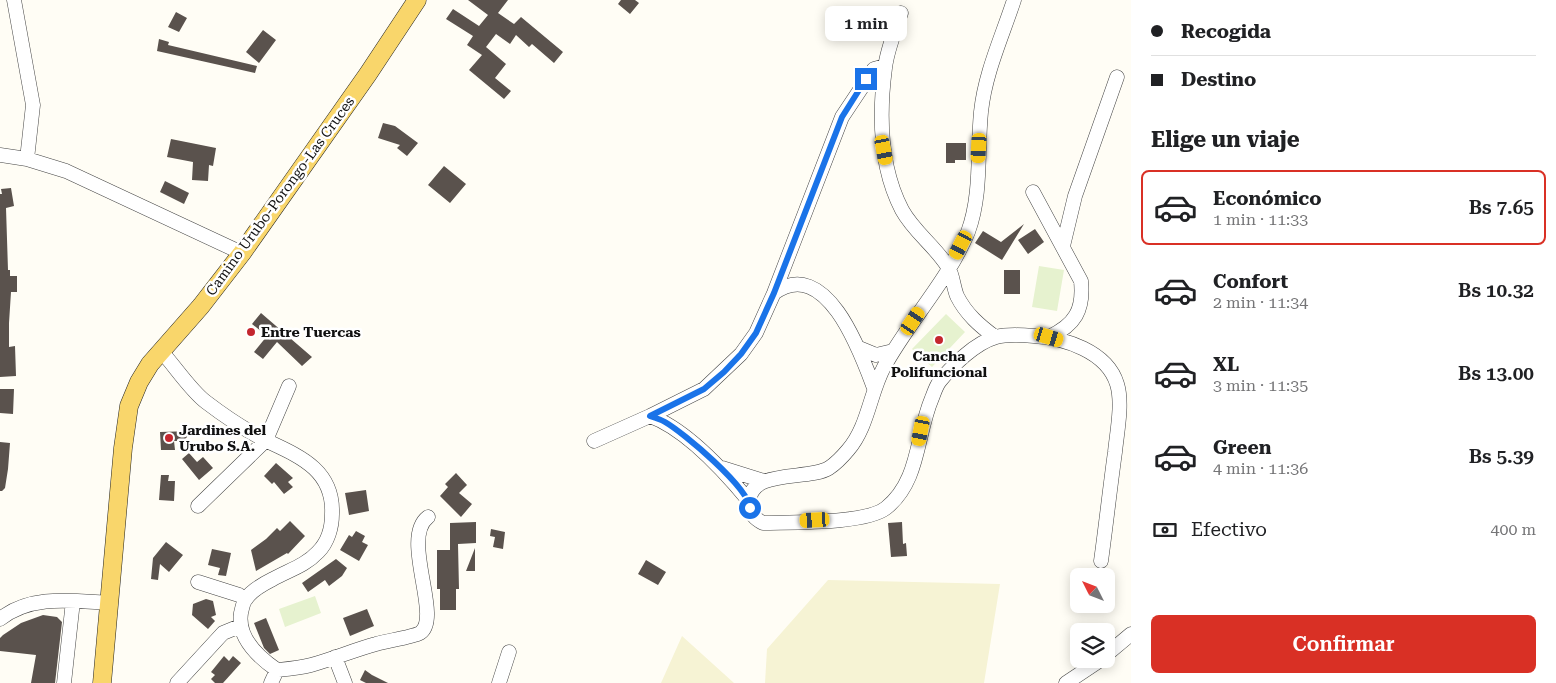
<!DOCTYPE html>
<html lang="es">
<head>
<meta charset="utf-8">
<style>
	body { margin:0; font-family:"Roboto Serif",serif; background:#f2f2f2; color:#202124; height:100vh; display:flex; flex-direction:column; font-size:19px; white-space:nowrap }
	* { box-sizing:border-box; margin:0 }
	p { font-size:16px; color:#757577 }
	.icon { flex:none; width:28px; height:28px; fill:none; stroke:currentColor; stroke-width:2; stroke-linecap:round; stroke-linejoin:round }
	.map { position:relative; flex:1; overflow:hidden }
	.side { display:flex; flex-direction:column; background:#fff; width:425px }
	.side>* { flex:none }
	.guide { display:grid; align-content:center; height:110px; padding:0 20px; background:#fff }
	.needle { width:32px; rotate:312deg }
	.fabs { position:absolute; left:1070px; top:568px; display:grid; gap:10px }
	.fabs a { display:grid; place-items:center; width:45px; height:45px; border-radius:8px; background:#fff; box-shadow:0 2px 12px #0003; font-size:25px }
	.end { position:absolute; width:22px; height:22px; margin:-11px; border:6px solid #1a73e8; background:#fff; box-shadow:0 0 0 2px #fff }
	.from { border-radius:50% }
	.bubble { position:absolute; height:35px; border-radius:8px; background:#fff; box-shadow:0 2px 12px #0003; font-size:16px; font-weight:600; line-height:35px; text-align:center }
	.car { position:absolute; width:15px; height:30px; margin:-15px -8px; border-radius:6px; box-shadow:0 0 4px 1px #0007; background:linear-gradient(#f5c518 24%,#345 0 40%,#f5c518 0 76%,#345 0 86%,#f5c518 0) }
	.guide b { display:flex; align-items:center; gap:18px; height:48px; font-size:19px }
	.guide b+b { border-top:1px solid #e0e0e0 }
	.guide i { width:12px; height:12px; background:#202124 }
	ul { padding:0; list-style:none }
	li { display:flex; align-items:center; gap:15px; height:75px; margin:0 10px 8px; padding:0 10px; border:2px solid transparent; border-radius:8px }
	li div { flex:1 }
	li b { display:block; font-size:19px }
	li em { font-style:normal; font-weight:600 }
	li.on { border-color:#d93025 }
	li>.icon { width:45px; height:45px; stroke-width:1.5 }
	h2 { padding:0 20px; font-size:22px; line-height:60px }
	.pay { display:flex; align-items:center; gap:12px; height:55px; padding:0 20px; font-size:19px }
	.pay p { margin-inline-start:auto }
	.action { display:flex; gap:10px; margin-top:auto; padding:10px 20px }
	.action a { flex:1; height:58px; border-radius:8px; background:#d93025; color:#fff; font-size:20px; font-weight:600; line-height:58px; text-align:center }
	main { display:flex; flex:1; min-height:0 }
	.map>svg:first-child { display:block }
</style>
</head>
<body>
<main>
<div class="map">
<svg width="1131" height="683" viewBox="0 0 1131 683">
	<rect width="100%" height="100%" fill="#fffdf5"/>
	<path fill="#f6f3d4" d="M 828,580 L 1000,584 L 984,683 L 765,683 L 767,649 Z
		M 682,636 L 734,683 L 661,683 Z"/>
	<path fill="#e6f2cf" d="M 1039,266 L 1064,270 L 1057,311 L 1032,307 Z
		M 946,314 L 965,332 L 932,367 L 912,349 Z
		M 315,596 L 321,613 L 285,627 L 279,609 Z"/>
	<path fill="#5a524d" d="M 468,0 L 508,0 L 498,13 L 514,24 L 521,17 L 563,52 L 554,63 L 532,44 L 529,47 L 516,35 L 510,44 L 496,34 L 486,47 L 506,64 L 495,78 L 511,91 L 504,99 L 469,70 L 482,55 L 467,45 L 473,36 L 446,19 L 453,9 L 479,26 L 488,15 Z
		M 621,0 L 635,0 L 639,3 L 630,14 L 618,4 Z
		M 176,12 L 187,18 L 179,32 L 168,27 Z
		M 263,30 L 276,40 L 259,63 L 246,52 Z
		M 159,39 L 169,42 L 168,45 L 257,66 L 255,73 L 157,51 Z
		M 383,123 L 395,126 L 418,143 L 407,156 L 397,148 L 400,145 L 378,138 Z
		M 171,139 L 216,148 L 213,166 L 209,165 L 208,181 L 192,180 L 193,162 L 167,157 Z
		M 946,143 L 966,143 L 966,160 L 955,160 L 955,163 L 946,163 Z
		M 444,166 L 466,184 L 450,203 L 428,185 Z
		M 165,181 L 189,193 L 184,204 L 160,192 Z
		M 11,188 L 14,206 L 6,208 L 8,270 L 10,270 L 10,276 L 17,276 L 17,292 L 11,292 L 9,323 L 9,347 L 15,346 L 16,376 L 0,377 L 0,194 L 2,194 L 1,189 Z
		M 1024,224 L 1002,260 L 975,243 L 983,231 L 1001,242 Z
		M 1035,229 L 1044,242 L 1028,254 L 1018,240 Z
		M 1004,270 L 1020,270 L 1020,294 L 1004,294 Z
		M 261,313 L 312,357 L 302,366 L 277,342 L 263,359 L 254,352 L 267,336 L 252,324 Z
		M 0,389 L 14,389 L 13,414 L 0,413 Z
		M 193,431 L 183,441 L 174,441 L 175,450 L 161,450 L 160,432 Z
		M 0,442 L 10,443 L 8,469 L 5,488 L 2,491 L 0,491 Z
		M 189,453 L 197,462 L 203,457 L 213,468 L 199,480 L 182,459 Z
		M 276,463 L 293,478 L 288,482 L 293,487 L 284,494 L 274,482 L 272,484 L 264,476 Z
		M 456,473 L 467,485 L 459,493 L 472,504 L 461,517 L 440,496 L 448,487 L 445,484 Z
		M 161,475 L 169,475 L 168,481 L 175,481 L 174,501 L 159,500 Z
		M 366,490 L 369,511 L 349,515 L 345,493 Z
		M 290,521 L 305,536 L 288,554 L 287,553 L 256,571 L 251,550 L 266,539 L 277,528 L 280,531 Z
		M 476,522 L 476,543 L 458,544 L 459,589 L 456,589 L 456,610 L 440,610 L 440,589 L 437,589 L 437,550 L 450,550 L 450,523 Z
		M 902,522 L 903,544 L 906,543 L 907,556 L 891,557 L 888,523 Z
		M 491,529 L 505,532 L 503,549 L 493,547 L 495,537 L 490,536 Z
		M 356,531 L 365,536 L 362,542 L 368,545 L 359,561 L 340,550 L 349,535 L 352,537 Z
		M 166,542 L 183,555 L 169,572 L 160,564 L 158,580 L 151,579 L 153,558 Z
		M 475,548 L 475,571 L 466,571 Z
		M 212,549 L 231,553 L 226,576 L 218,575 L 220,568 L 208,565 Z
		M 336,559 L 347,568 L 342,576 L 329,586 L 325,580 L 308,592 L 302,583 Z
		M 646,560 L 666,572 L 658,585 L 638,574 Z
		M 206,599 L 213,601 L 216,615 L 211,617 L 215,621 L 208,629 L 192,615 L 193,604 Z
		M 367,609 L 374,626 L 350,636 L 343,618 Z
		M 43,615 L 57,617 L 62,622 L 55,683 L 31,683 L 36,655 L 0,651 L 0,638 L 3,635 L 21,623 Z
		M 266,618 L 279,650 L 270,654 L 264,648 L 254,623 Z
		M 224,656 L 229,661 L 233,656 L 241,663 L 223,683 L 215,683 L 211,679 L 215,675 L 211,672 Z
		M 365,670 L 372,675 L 388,683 L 366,683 L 360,680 Z"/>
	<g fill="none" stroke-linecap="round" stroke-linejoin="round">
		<defs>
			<path id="minor" d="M 14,0 L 33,105 L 27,159
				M 1014,0 C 1002,37 985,73 981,112 C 977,152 982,194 968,232 C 948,281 909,321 884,367 C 870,393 868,427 848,450 C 843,456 835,464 829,468 C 808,481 749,468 749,503 C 749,513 755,519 763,523 C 791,522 866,524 886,508 C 920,481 916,435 932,398 C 934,393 936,386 940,381 C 953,365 975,343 996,337 C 1007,334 1022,335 1034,336 C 1064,338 1107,351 1117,384 C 1123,403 1117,432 1115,452 C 1110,488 1106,525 1101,561
				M 901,13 C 895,31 887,50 885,68 C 879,114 880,168 902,210 C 914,232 935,246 948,267 C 953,275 953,286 957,296 C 966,314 980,326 995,337
				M 0,155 L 27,159 L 66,171 L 242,253
				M 1033,192 L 1081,281 C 1084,310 1075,325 1049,337
				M 1063,246 L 1075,196 L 1117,77
				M 774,293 C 826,255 861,353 874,388
				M 859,348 L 876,355 L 893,351
				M 161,351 C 174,365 191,391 206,402 C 223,415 247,431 267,441 C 299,456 334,470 332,514 C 332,527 328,542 318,552 C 305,566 289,570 273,579 C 265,583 251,591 246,599 C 243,602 242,609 241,613 C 237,638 258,657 277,670 C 288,669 300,668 311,665 C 333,659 354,650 376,644 C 386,641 413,637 420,633 C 443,618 400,538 428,517
				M 650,416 C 686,429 725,472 749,501
				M 594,441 L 650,416 L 704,389 L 741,354 L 756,333 L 774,293 L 842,117 L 874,69 L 885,66
				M 722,468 L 764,481
				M 198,506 L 266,440 L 289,386
				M 198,582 L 239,595 L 245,599
				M 0,619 C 31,594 73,601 109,603
				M 1106,655 L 1131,634
				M 335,657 L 345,683
				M 64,683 L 73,601
				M 177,683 L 223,633 L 240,626
				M 271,683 L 277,670
				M 499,683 L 509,652
				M 1066,683 L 1102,659"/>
			<path id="major" d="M 102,683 L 123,448 L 129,406 L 139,382 L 150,364 L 201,306 L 242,253 L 368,74 L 417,0"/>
		</defs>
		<use href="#minor" stroke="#444" stroke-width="15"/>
		<use href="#major" stroke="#222" stroke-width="19"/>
		<use href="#minor" stroke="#fff" stroke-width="14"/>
		<use href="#major" stroke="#f9d66b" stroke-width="18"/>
	</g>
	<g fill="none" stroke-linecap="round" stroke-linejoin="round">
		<path stroke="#1a73e8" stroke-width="6" d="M 750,508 C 748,487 684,433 665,422 C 660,419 655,418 650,416 L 704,389 L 724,372 L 741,354 L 756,333 L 774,293 L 842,117 L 866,79"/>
	</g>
	<g fill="#c4262e" stroke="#fff" stroke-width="2">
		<circle cx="251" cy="332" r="5"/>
		<circle cx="939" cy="340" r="5"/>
		<circle cx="169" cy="438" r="5"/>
	</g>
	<g text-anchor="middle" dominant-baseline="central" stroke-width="5" stroke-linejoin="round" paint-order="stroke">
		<g font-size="14" fill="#111" stroke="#fff">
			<text transform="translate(280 196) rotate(-54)">Camino Urubo-Porongo-Las Cruces</text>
		</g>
		<g font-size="14" font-weight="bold" fill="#111" stroke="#fff" text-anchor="start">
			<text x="261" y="332">Entre Tuercas</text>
			<text x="939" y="356" text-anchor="middle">Cancha<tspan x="939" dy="16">Polifuncional</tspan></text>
			<text x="179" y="430">Jardines del<tspan x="179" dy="16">Urubo S.A.</tspan></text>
		</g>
	</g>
</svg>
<div class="fabs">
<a><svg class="needle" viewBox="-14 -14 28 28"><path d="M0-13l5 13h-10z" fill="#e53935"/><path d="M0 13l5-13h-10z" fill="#757577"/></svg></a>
<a><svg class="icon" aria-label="layers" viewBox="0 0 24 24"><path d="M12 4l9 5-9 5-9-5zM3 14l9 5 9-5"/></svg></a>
</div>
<i class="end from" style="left:750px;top:508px"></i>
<i class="end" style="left:866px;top:79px"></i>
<div class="bubble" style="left:825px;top:6px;width:82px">1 min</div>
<i class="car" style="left:979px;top:148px;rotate:183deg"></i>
<i class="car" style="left:884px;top:150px;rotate:169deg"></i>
<i class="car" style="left:961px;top:245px;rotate:208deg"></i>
<i class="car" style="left:913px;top:321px;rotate:34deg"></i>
<i class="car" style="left:1049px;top:337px;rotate:107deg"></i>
<i class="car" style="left:921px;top:431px;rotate:191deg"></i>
<i class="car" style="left:815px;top:520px;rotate:267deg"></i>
</div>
<section class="side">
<div class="guide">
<b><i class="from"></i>Recogida</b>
<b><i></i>Destino</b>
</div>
<h2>Elige un viaje</h2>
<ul>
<li class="on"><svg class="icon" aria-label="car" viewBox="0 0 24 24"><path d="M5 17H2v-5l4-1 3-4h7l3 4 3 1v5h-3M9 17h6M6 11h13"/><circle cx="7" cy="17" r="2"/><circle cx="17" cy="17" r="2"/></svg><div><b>Económico</b><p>1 min · 11:33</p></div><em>Bs 7.65</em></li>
<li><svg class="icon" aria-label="car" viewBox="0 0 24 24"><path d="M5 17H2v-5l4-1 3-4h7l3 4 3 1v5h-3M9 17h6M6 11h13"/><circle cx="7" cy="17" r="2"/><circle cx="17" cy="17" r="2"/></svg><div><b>Confort</b><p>2 min · 11:34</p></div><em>Bs 10.32</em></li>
<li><svg class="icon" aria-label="car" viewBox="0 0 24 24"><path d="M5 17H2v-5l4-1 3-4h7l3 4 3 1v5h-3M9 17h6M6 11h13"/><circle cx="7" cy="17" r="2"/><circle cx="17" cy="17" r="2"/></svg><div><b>XL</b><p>3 min · 11:35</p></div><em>Bs 13.00</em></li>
<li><svg class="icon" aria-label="car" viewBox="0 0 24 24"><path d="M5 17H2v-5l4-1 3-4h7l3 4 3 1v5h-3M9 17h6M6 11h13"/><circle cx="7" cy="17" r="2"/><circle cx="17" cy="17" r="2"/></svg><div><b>Green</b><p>4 min · 11:36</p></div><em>Bs 5.39</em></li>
</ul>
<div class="pay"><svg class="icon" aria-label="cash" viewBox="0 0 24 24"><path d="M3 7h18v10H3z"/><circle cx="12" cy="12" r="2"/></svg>Efectivo<p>400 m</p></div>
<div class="action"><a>Confirmar</a></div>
</section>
</main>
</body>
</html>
